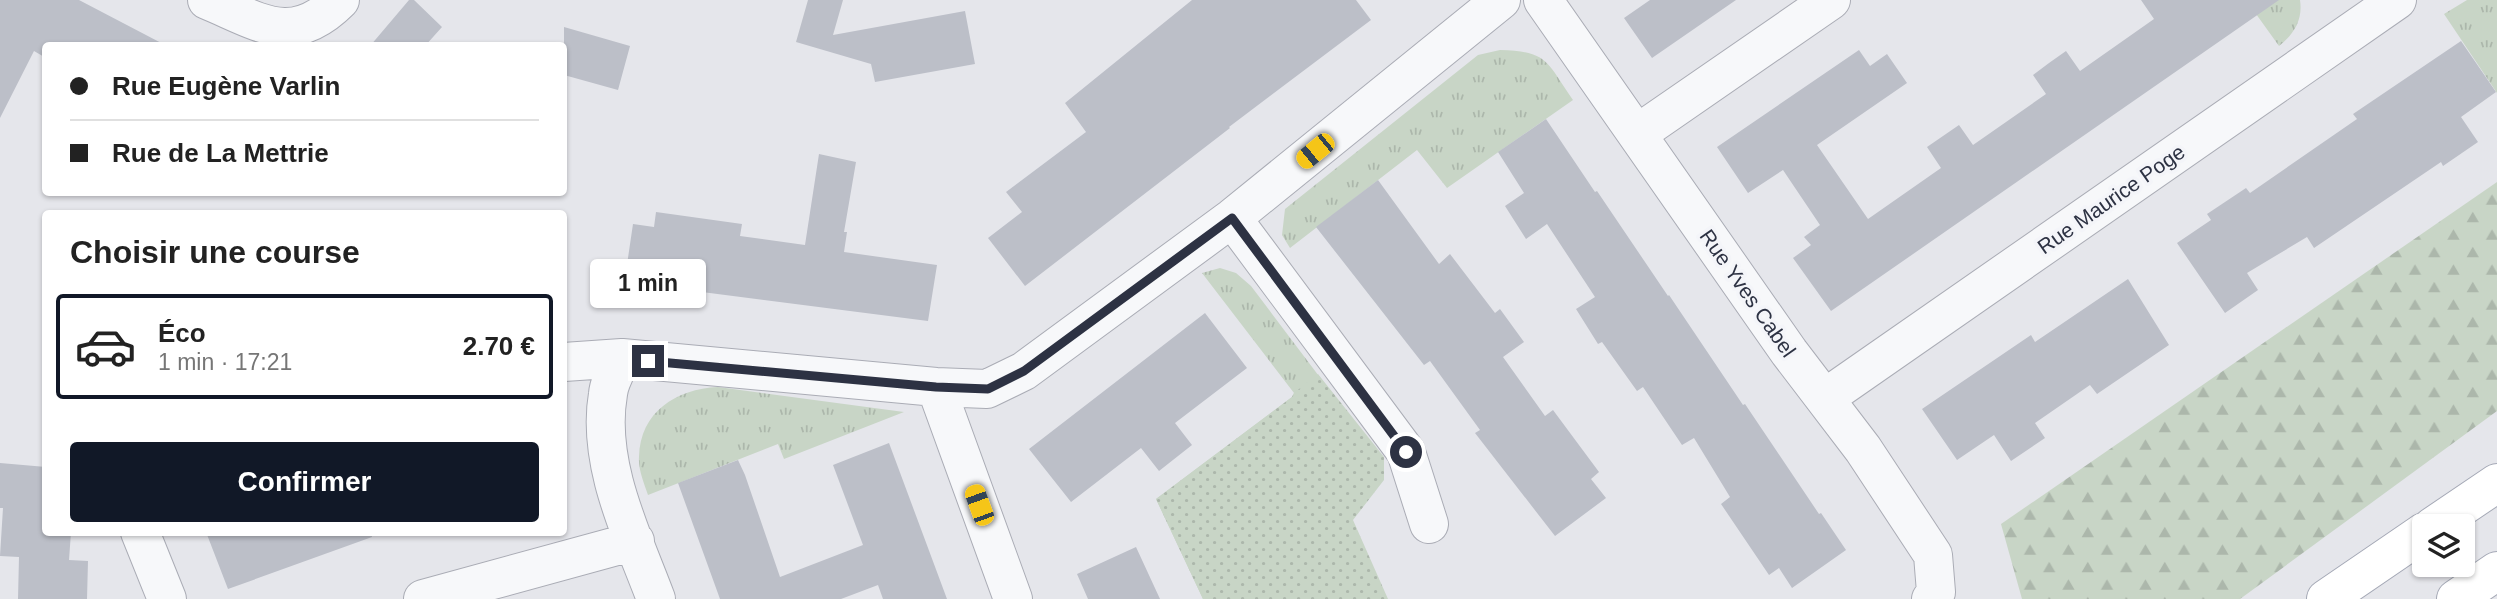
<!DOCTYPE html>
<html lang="fr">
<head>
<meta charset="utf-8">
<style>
	body { margin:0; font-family:Arial,sans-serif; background:#f6f6f6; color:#222; height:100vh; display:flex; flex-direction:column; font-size:26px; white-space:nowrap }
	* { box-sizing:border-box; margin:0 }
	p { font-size:23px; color:#767676 }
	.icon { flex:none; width:38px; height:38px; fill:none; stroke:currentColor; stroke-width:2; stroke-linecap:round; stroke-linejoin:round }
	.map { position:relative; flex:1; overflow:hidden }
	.panel { position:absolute; left:42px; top:210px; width:525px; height:326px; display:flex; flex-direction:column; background:#fff; border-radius:7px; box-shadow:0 2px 5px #0004 }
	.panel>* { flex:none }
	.hud { position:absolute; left:42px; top:42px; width:525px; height:154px; border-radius:7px; box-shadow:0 2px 5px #0004; display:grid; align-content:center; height:154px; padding:0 28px; background:#fff }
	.buttons { position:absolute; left:2412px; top:514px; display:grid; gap:14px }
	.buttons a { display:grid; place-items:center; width:63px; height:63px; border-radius:7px; background:#fff; box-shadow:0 2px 5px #0004; font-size:35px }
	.end { position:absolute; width:32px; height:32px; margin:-16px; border:9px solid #2d3243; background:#fff; box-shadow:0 0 0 4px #fff }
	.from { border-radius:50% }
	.bubble { position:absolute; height:49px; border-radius:7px; background:#fff; box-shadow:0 2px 5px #0004; font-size:23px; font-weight:700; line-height:49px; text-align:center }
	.car { position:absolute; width:21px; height:42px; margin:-21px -10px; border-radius:9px; box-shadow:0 0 5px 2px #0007; background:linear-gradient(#f5c518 24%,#345 0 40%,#f5c518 0 76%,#345 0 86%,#f5c518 0) }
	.hud b { display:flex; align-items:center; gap:24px; height:66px; font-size:26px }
	.hud b+b { border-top:2px solid #e0e0e0 }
	.hud i { width:18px; height:18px; background:#222 }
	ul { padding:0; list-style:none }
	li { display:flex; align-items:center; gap:21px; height:105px; margin:0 14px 10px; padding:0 14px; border:4px solid transparent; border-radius:7px }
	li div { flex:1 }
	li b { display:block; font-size:26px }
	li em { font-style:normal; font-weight:700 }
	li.active { border-color:#111827 }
	li>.icon { width:63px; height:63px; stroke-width:1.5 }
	h2 { padding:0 28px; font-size:32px; line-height:84px }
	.action { display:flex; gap:14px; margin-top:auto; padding:14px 28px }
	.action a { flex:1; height:80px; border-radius:7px; background:#111827; color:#fff; font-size:28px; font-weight:700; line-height:80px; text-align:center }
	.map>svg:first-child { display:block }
</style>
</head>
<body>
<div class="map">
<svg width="2497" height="599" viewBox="0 0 2497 599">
	<defs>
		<pattern id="grass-tufts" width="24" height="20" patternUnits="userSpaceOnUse" patternTransform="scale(1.75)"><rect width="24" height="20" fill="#c8d5c6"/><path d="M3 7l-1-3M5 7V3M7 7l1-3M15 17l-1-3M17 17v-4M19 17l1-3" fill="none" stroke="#acb7ab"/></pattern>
		<pattern id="forest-firs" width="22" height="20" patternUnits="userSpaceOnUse" patternTransform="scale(1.75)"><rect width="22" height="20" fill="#c8d5c6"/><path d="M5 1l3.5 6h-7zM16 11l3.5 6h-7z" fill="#acb7ab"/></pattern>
		<pattern id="park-dots" width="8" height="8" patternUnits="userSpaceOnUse" patternTransform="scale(1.75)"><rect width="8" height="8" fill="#c8d5c6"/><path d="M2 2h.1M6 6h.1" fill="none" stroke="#acb7ab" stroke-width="1.8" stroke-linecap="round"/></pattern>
	</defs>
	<rect width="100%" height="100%" fill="#e5e6eb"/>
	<path fill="url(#grass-tufts)" d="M 2246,0 L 2300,0 C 2303,20 2294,34 2279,46 Z
		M 2467,0 L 2497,0 L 2497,93 L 2444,14 Z
		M 1500,50 C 1549,51 1547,63 1573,100 L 1447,188 L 1417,150 L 1290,248 L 1282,235 L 1285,209 L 1478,55 Z
		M 1220,268 L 1236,273 L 1251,286 L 1343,408 L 1203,599 L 1156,499 L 1292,397 L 1294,393 L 1202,273 Z
		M 718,387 L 904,412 L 784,459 L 778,444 L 648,495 C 644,483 638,469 639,457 C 640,412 676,389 718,387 Z"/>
	<path fill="url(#forest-firs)" d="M 2497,182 L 2497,411 L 2240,599 L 2022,599 L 2001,524 Z"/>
	<path fill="url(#park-dots)" d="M 1318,374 L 1384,457 L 1384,480 L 1353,520 L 1388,599 L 1203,599 L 1156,499 L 1292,397 L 1294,393 Z"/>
	<path fill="#bcbfc8" d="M 0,0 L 79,0 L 167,46 L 46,46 L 46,58 L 34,51 L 0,118 Z
		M 409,0 L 414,0 L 442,27 L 425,46 L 370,46 Z
		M 808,0 L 843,0 L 833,35 L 965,11 L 975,64 L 875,82 L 871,64 L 796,42 Z
		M 1192,0 L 1356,0 L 1371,20 L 1229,127 L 1230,128 L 1025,286 L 988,238 L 1022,212 L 1006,192 L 1086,132 L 1065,103 Z
		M 1650,0 L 1736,0 L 1652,58 L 1624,18 Z
		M 2141,0 L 2279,0 L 1831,311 L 1793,258 L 1811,245 L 1804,237 L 1820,225 L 1783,170 L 1748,193 L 1717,147 L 1859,50 L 1870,66 L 1887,54 L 1907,83 L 1817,145 L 1868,219 L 1941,168 L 1927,147 L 1959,125 L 1973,145 L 2046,94 L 2033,75 L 2049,63 L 2066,51 L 2080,71 L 2154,19 Z
		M 564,27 L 630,46 L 618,90 L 564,75 Z
		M 2461,41 L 2496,92 L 2461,117 L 2478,142 L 2443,166 L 2441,162 L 2314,248 L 2307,237 L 2247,273 L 2258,290 L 2225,313 L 2177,243 L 2211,220 L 2207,214 L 2246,188 L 2250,193 L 2357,119 L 2353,114 Z
		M 1546,119 L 1595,192 L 1597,191 L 1668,296 L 1669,295 L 1743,405 L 1745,404 L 1819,514 L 1821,513 L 1846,550 L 1792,588 L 1779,568 L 1769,575 L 1721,504 L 1730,497 L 1694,438 L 1682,445 L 1643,387 L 1637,391 L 1602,342 L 1598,344 L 1576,309 L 1595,297 L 1547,224 L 1526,239 L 1505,206 L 1524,193 L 1498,152 Z
		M 819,154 L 856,162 L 844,232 L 847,232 L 844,252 L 937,265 L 928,321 L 671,288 L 671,292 L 624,285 L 633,224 L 654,227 L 656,212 L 742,224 L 740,236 L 805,245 Z
		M 1378,180 L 1439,264 L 1450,254 L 1495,313 L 1500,309 L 1524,342 L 1503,357 L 1545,416 L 1553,410 L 1599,472 L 1591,479 L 1606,498 L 1555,536 L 1475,433 L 1480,430 L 1430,361 L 1424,365 L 1316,227 Z
		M 2128,279 L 2169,345 L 2097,394 L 2090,385 L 2035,423 L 2045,438 L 2011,461 L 1994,435 L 1957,460 L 1922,409 L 2031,335 L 2035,342 Z
		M 1205,313 L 1247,368 L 1175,423 L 1192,445 L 1159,471 L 1141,448 L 1071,502 L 1029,449 Z
		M 889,443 L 947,599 L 883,599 L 878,585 L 841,599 L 720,599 L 678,483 L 738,460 L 745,475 L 780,577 L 863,545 L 833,465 Z
		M 0,463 L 46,467 L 46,532 L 71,532 L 69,560 L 88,561 L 87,599 L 18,599 L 19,557 L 0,556 L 3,508 L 0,508 Z
		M 206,532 L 371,532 L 372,537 L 228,589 Z
		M 1136,547 L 1160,599 L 1088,599 L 1077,574 Z"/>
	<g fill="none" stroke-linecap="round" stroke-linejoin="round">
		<defs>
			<path id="minor" d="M 207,0 C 260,22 292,48 340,0
				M 1543,0 L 1789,352 L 1863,449 L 1933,555 L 1936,592 L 1931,599
				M 1637,134 L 1831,0
				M 1232,218 L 1406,452 L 1429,524
				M 622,358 C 617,369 609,382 608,394 C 596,463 632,535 656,599
				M 564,362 L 622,358 L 936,387 L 987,389 L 1024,371 L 1232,218 L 1501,0
				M 936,387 L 1013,599
				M 1825,398 L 2397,0
				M 140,532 L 167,599
				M 423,599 L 635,541"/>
			<path id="major" d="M 2432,527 L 2497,483
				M 2326,599 L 2424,532
				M 2456,599 L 2497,571"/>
		</defs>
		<use href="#minor" stroke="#aaacb5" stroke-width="40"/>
		<use href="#major" stroke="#a5a9b6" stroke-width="40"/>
		<use href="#minor" stroke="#f7f8fa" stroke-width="38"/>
		<use href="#major" stroke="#fff" stroke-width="38"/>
	</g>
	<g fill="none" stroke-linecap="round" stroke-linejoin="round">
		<path stroke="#2d3243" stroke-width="9" d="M 648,361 L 936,387 L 988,389 L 1024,371 L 1232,218 L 1406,452"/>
	</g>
	<g text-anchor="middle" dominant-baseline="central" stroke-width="7" stroke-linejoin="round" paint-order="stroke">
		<g font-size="21" fill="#2d3243" stroke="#f4f5f9">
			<text transform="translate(2111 199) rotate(-35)">Rue Maurice Poge</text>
			<text transform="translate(1748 293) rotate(55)">Rue Yves Cabel</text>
		</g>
	</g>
</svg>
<div class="buttons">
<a><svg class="icon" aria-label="layers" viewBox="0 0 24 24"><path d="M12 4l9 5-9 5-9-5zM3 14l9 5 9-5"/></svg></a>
</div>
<i class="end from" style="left:1406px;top:452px"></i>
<i class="end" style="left:648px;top:361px"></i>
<div class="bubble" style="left:590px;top:259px;width:116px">1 min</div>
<i class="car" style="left:1315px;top:151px;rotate:231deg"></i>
<i class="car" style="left:979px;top:505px;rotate:340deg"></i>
<div class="hud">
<b><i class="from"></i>Rue Eugène Varlin</b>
<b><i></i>Rue de La Mettrie</b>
</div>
<section class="panel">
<h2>Choisir une course</h2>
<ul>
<li class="active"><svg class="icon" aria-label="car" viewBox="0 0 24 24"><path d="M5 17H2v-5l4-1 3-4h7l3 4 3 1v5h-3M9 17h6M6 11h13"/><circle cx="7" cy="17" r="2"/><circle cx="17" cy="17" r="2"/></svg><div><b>Éco</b><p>1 min · 17:21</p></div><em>2.70 €</em></li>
</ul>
<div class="action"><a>Confirmer</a></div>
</section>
</div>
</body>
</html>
